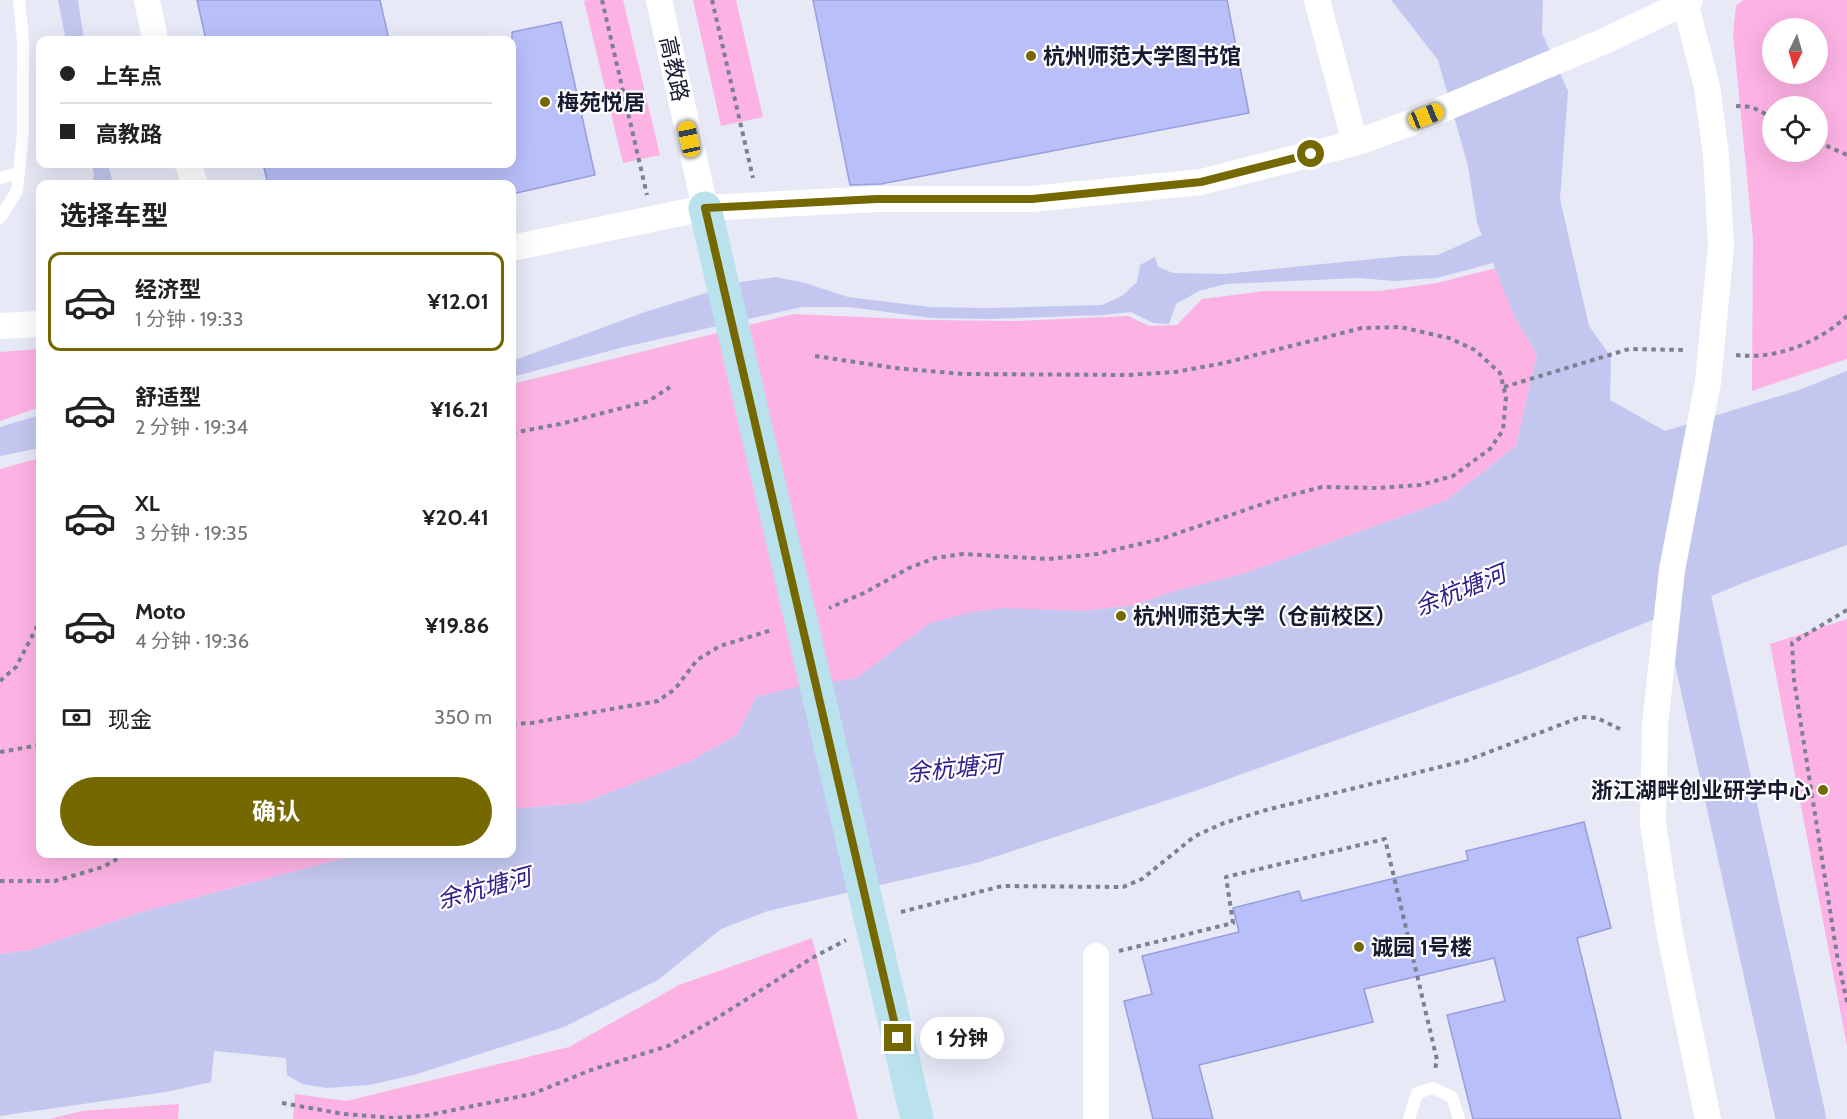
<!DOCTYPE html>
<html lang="zh">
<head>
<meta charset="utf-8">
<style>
	body { margin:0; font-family:Cabin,"Noto Sans SC",sans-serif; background:#f2f2f2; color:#222; height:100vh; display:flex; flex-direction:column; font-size:22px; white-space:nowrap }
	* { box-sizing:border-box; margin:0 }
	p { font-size:20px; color:#767676 }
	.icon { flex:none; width:33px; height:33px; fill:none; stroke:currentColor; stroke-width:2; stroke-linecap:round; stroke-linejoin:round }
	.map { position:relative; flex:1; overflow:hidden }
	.side { position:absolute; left:36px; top:180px; width:480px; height:678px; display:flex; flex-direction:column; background:#fff; border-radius:12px; box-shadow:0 6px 24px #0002 }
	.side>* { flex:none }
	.hud { position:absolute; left:36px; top:36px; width:480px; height:132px; border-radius:12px; box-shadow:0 6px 24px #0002; display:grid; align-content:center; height:132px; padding:0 24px; background:#fff }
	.needle { width:39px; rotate:185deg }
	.tools { position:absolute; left:1762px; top:18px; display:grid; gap:12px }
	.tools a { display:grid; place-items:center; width:66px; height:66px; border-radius:50%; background:#fff; box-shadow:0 6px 24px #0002; font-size:30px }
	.end { position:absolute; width:27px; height:27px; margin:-14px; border:8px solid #766800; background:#fff; box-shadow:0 0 0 3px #fff }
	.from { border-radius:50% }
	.bubble { position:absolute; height:42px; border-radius:21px; background:#fff; box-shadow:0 6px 24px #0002; font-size:20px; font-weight:700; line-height:42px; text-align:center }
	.car { position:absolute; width:18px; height:36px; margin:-18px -9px; border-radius:8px; box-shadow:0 0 4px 2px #0007; background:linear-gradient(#f5c518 24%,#345 0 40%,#f5c518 0 76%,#345 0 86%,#f5c518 0) }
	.hud b { display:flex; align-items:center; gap:21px; height:57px; font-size:22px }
	.hud b+b { border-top:2px solid #e0e0e0 }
	.hud i { width:15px; height:15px; background:#222 }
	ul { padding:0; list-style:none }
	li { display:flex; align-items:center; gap:18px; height:99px; margin:0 12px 9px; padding:0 12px; border:3px solid transparent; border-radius:12px }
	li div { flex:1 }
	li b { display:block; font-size:22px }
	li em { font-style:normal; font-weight:700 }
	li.selected { border-color:#766800 }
	li>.icon { width:54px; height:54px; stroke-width:1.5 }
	h2 { padding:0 24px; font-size:27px; line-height:72px }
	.pay { display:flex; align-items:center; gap:15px; height:66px; padding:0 24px; font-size:22px }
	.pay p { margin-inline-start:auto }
	.action { display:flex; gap:12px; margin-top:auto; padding:12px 24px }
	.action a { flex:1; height:69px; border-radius:36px; background:#766800; color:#fff; font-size:24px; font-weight:700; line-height:69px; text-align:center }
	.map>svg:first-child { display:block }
</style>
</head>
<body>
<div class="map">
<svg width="1847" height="1119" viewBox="0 0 1847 1119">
	<rect width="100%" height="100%" fill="#e7e9f7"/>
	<path fill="#fcb2e3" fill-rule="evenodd" d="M 588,0 L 623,0 L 660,155 L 623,163 L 584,1 Z
		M 693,0 L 736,0 L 763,117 L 721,126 Z
		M 1743,0 L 1847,0 L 1847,359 L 1752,391 L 1753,239 L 1733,34 L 1736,6 ZM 1773,28 L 1818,28 L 1818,74 L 1773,74 ZM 1818,106 L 1818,152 L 1773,152 L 1773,106 Z
		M 1496,268 L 1515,318 L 1537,354 L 1516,446 L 1447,500 L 1243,574 L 1182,589 L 1130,606 L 1081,611 L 1044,610 L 890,654 L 857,678 L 756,697 L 737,735 L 689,762 L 583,803 L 512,809 L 512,384 L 793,314 L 927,320 L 1015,321 L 1128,316 L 1149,326 L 1177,325 L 1202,299 L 1265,291 L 1379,291 L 1437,283 Z
		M 40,349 L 40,407 L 0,421 L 0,352 Z
		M 40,458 L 40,854 L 360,854 L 138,913 L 30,950 L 0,954 L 0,469 Z
		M 1847,619 L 1847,1046 L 1770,644 Z
		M 812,938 L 858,1119 L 293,1119 L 295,1094 L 346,1101 L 569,1047 L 679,985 Z
		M 179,1104 L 178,1119 L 49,1119 L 82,1111 Z"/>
	<path fill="#c3c7ef" d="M 58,0 L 78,0 L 84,40 L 66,40 Z
		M 1391,0 L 1543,0 L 1542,33 L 1568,91 L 1560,199 L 1589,326 L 1611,357 L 1610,400 L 1665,431 L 1799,390 L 1847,371 L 1847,545 L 1753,579 L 1522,673 L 1195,791 L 976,863 L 768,911 L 721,929 L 658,980 L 564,1027 L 414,1075 L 369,1085 L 327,1088 L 302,1084 L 287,1075 L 286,1058 L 214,1051 L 211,1082 L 166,1092 L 0,1116 L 0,954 L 30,950 L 138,913 L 360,854 L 512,854 L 512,809 L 583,803 L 689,762 L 737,735 L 756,697 L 795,687 L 857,678 L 930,623 L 972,612 L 1004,608 L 1081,611 L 1130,606 L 1182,589 L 1243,574 L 1447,500 L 1516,446 L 1537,354 L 1515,318 L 1493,263 L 1437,278 L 1394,281 L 1358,278 L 1226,284 L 1199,291 L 1176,304 L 1169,324 L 1153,323 L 1131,312 L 1104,315 L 990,319 L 932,318 L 849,307 L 802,307 L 624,347 L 512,377 L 512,361 L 645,312 L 741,282 L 776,277 L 805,283 L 848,297 L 930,307 L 988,308 L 1102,305 L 1122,296 L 1137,282 L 1140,265 L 1155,257 L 1158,267 L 1173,273 L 1224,274 L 1403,256 L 1438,255 L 1482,235 L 1477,223 L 1468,166 L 1438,60 Z
		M 92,164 L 108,164 L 113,184 L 92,184 L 94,174 Z
		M 40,415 L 40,448 L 0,456 L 0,427 Z"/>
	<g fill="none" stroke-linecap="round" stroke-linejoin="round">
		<path stroke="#c3c7ef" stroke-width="50" d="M 1673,539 L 1801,1119"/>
	</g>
	<path fill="#b9bff9" stroke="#989ddc" stroke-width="1.5" d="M 197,0 L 380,0 L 389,40 L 206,40 Z
		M 813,0 L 1227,0 L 1249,113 L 881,184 L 850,185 Z
		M 561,22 L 595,175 L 512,194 L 512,184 L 268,184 L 263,164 L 512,164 L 512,32 Z
		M 1584,822 L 1611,928 L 1577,938 L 1621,1119 L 1473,1119 L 1447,1015 L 1505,1001 L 1494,958 L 1364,989 L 1373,1022 L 1199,1065 L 1213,1119 L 1153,1119 L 1124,1001 L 1152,994 L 1142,956 L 1239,932 L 1233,908 L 1299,891 L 1302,901 L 1468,860 L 1466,851 Z"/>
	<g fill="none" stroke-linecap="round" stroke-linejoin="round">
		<path stroke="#7d7f92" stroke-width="4" stroke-dasharray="4.5 4.5" stroke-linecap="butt" d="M 602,0 L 647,195
			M 712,0 L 753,178
			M 1736,106 L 1752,107 L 1773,118
			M 1818,142 L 1847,155
			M 1736,355 C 1776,360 1818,343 1847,316
			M 815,356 L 895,368 L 963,374 L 1128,375 L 1175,372 L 1224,363 L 1362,328 L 1400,327 L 1449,338 L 1475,350 L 1500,373 L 1506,397 L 1503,430 L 1490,449 L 1453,476 L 1420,485 L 1378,488 L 1322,487 L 1283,497 L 1161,539 L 1097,554 L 1048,559 L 963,554 L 935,558 L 909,568 L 864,593 L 829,608
			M 1504,387 L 1629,349 L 1686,350
			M 512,433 L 560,424 L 649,401 L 670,387
			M 1847,610 L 1792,643 L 1794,680 L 1837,955 L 1847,1002
			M 0,681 L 16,667 L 40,621
			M 512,724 L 531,723 L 658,701 L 675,689 L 697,660 L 720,646 L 772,630
			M 0,752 L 40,745
			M 0,881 L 55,881 L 103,867 L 126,854
			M 901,912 L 1002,886 L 1123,887 L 1142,879 L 1195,836 L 1224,823 L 1266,810 L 1468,760 L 1581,717 L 1597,718 L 1620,729
			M 1119,951 L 1233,923 L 1226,877 L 1385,839 L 1437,1060 L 1435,1069
			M 282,1103 L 344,1114 L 393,1118 L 424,1116 L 532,1094 L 591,1070 L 668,1046 L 712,1021 L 812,958 L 846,940"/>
		<path stroke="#fff" stroke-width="12" d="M 0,178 L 19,173
			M 0,218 L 17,191 L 23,132 L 23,40 L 19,0
			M 1409,1119 L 1417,1093 L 1433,1088 L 1452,1097 L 1459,1119"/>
		<path stroke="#fff" stroke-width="26" d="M 147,0 L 155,40
			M 659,0 L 705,208
			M 1317,0 L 1355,143
			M 1685,2 L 1707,87 L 1716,155 L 1721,246 L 1708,382 L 1672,570 L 1655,725 L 1653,823 L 1670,935 L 1708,1119
			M 188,164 L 195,184
			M 512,248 L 705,208 L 877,199 L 1032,199 L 1201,182 L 1355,143 L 1405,125 L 1607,40 L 1690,0
			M 0,326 L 40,324
			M 1096,956 L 1096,1119"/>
		<path stroke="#b9e2ec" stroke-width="33" d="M 705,208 L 917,1119"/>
	</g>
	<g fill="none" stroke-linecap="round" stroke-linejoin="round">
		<path stroke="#766800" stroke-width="8" d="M 898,1038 L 705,208 L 877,199 L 1032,199 L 1201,182 L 1311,154"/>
	</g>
	<g fill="#766800" stroke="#fff" stroke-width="2">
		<circle cx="1031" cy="56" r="6"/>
		<circle cx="545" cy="102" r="6"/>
		<circle cx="1121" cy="616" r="6"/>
		<circle cx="1823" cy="790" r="6"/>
		<circle cx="1359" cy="947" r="6"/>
	</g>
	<g text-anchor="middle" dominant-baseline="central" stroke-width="4.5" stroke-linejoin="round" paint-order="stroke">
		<g font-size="22" font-weight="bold" fill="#181a31" stroke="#fff" text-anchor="start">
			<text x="1043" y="56">杭州师范大学图书馆</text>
			<text x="557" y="102">梅苑悦居</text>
			<text x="1133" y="616">杭州师范大学（仓前校区）</text>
			<text x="1811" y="790" text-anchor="end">浙江湖畔创业研学中心</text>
			<text x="1371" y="947">诚园 1号楼</text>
		</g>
		<g font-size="22" fill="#181a31" stroke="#fff">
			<text transform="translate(674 69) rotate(78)">高教路</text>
		</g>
		<g font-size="24" font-style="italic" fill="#31208c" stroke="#fff">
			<text transform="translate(1460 590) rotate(-22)">余杭塘河</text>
			<text transform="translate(954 768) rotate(-6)">余杭塘河</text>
			<text transform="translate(484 888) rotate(-15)">余杭塘河</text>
		</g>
	</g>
</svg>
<div class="tools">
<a><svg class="needle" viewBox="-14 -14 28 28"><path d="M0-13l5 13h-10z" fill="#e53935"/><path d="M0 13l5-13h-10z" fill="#767676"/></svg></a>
<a><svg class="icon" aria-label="locate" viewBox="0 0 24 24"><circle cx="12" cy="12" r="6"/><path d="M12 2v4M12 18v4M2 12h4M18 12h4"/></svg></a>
</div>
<i class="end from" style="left:1311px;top:154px"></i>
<i class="end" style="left:898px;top:1038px"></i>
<div class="bubble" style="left:920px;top:1017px;width:84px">1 分钟</div>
<i class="car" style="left:1426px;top:116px;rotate:68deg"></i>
<i class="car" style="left:689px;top:139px;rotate:348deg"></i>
<div class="hud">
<b><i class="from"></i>上车点</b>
<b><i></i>高教路</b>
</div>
<section class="side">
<h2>选择车型</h2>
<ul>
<li class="selected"><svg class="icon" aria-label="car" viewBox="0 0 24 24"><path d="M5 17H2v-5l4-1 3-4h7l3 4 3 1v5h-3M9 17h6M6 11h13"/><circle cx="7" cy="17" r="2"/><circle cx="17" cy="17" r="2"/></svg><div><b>经济型</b><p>1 分钟 · 19:33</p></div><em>¥12.01</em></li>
<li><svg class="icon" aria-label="car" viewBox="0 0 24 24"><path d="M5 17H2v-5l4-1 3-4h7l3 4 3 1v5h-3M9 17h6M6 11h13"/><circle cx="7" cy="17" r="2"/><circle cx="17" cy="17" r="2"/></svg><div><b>舒适型</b><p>2 分钟 · 19:34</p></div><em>¥16.21</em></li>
<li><svg class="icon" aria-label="car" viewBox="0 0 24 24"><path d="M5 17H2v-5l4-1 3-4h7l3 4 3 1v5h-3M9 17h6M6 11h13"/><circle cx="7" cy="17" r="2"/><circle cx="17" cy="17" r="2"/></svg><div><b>XL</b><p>3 分钟 · 19:35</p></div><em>¥20.41</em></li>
<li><svg class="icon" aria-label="car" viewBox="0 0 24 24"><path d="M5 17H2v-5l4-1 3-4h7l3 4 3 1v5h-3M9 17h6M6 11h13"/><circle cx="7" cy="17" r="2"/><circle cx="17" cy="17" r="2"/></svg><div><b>Moto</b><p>4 分钟 · 19:36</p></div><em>¥19.86</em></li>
</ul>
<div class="pay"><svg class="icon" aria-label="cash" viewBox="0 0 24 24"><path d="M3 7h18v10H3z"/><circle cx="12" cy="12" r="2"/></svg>现金<p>350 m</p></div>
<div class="action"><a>确认</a></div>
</section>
</div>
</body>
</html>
